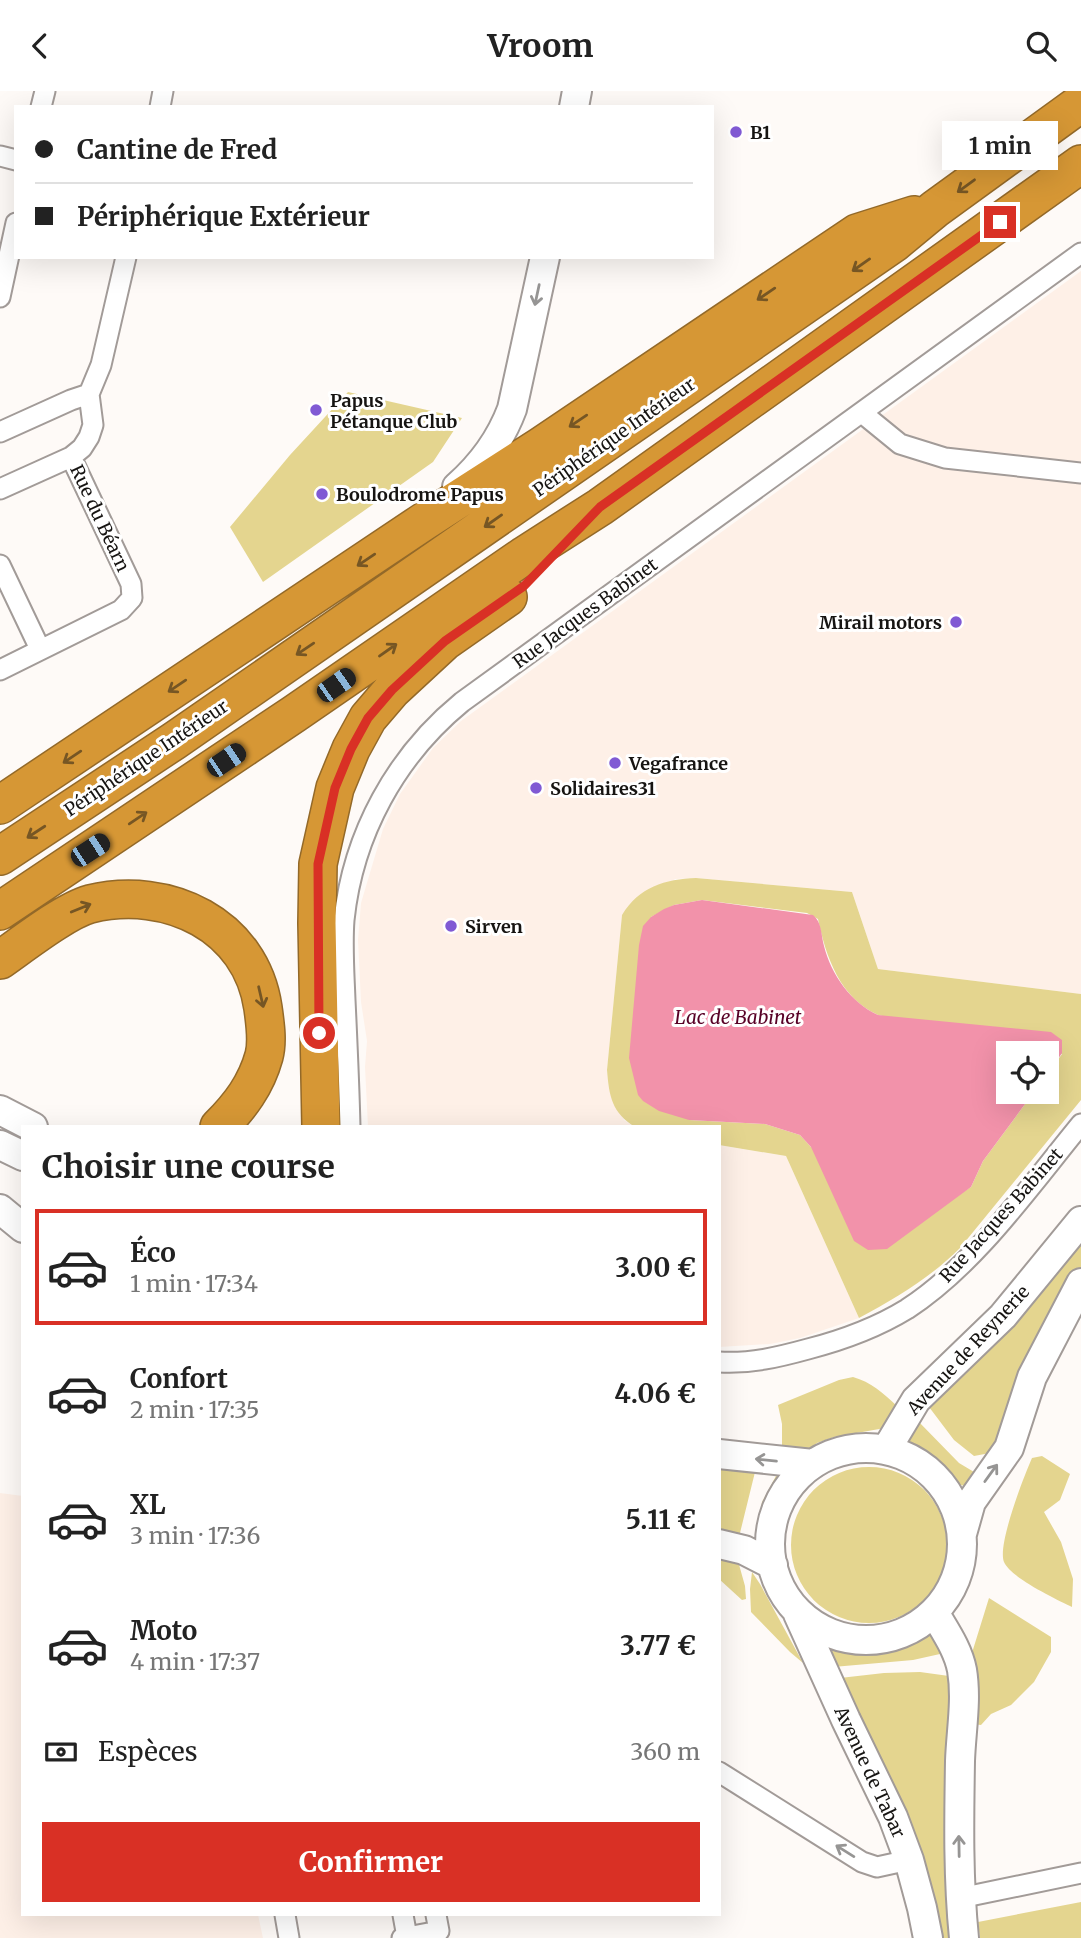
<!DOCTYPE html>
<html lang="fr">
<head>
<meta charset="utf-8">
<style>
	body { margin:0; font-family:Merriweather,serif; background:#f2f2f2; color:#222; height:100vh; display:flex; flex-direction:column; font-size:26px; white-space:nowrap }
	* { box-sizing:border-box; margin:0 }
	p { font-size:23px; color:#767676 }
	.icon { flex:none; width:38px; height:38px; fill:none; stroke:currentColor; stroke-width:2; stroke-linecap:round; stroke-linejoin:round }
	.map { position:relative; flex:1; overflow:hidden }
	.side { position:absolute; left:21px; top:1034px; width:700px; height:791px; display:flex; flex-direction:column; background:#fff; border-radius:0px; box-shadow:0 7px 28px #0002 }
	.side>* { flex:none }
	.hud { position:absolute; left:14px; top:14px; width:700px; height:154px; border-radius:0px; box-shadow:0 7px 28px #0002; display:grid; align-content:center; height:154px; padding:0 21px; background:#fff }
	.tools { position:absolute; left:996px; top:950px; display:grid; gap:14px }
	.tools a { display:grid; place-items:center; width:63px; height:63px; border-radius:0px; background:#fff; box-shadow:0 7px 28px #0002; font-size:35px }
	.end { position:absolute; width:32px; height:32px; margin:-16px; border:9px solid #d93025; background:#fff; box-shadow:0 0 0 4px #fff }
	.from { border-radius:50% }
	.bubble { position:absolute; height:49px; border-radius:0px; background:#fff; box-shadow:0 7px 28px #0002; font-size:23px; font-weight:700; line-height:49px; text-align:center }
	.car { position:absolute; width:21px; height:42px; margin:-21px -10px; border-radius:9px; box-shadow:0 0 5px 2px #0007; background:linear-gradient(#222 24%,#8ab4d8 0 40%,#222 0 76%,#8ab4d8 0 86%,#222 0) }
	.hud b { display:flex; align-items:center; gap:24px; height:66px; font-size:26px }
	.hud b+b { border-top:2px solid #e0e0e0 }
	.hud i { width:18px; height:18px; background:#222 }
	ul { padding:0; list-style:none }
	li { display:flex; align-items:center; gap:21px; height:116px; margin:0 14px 10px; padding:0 7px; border:4px solid transparent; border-radius:0px }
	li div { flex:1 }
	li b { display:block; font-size:26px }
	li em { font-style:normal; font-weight:700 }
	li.current { border-color:#d93025 }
	li>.icon { width:63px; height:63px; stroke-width:1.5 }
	h2 { padding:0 21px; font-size:32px; line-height:84px }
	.pay { display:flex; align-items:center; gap:18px; height:77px; padding:0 21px; font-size:26px }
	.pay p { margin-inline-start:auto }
	.button { display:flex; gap:14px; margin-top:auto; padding:14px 21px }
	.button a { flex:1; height:80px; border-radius:0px; background:#d93025; color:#fff; font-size:28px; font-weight:700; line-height:80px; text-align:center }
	header { display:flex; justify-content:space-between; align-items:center; height:91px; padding:0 21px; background:#fff; font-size:32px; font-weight:700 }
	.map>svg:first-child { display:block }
</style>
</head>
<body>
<header><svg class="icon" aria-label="back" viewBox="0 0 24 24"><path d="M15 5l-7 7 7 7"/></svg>Vroom<svg class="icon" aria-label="search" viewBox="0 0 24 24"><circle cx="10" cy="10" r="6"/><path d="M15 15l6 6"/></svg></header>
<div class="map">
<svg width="1081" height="1847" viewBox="0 0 1081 1847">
	<rect width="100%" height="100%" fill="#fefaf7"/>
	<path fill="#fef0e7" d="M 1081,180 L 1081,903 L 878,878 L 852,801 L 696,787 L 675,788 L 622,824 L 607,979 L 609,997 L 624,1029 L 635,1036 L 368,1036 L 365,976 L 367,950 L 361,911 L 358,849 L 361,812 L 383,738 L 400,703 L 433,657 L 461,630 Z
		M 719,1054 L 786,1065 L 859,1227 L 800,1247 L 770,1253 L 719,1256 Z
		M 0,1402 L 23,1405 L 23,1824 L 258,1824 L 263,1847 L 0,1847 Z"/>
	<path fill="#e4d58f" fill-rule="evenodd" d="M 348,301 L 462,327 L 433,371 L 263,491 L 230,436 L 290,364 Z
		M 696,787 L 852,801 L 878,878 L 1081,903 L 1081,1009 L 960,1157 C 930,1187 896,1207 859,1227 L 786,1065 L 719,1054 L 719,1036 L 635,1036 C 612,1022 609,1005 607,979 L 622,824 C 639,796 665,788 696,787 ZM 702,809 L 807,822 L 818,828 C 826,866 840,907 878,924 L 1062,963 L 1047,984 L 1046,1001 L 1034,1001 L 983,1070 L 971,1096 L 963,1101 L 811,1056 L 800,1044 L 765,1033 L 689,1029 L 651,826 L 674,814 Z
		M 1081,1141 L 1081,1185 L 995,1364 L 990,1362 L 974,1365 L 954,1349 L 926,1312 Z
		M 853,1286 C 871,1291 883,1302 897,1315 L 885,1337 L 834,1346 L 817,1352 L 802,1364 L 782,1358 L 782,1333 L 778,1314 L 839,1289 Z
		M 917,1329 L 959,1372 L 979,1384 L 966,1395 L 960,1394 C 948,1374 932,1362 911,1353 L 908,1345 Z
		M 1042,1365 L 1070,1383 L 1060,1409 L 1044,1421 L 1061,1451 L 1073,1488 L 1072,1516 C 1056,1508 1011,1487 1004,1471 C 997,1454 1024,1385 1032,1367 Z
		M791 1454a78 78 0 1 1 156 0a78 78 0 1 1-156 0Z
		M 719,1377 L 756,1377 L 739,1446 L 719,1442 Z
		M 777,1383 L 784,1387 L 768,1415 L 762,1445 L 759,1451 L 755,1450 L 762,1411 Z
		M 719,1468 L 738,1470 L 745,1495 L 746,1508 L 742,1509 L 719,1488 Z
		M 752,1481 L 760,1493 L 803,1572 L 790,1561 L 751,1521 L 750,1498 Z
		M 989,1507 L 1051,1546 L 1051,1561 L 1034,1591 L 1011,1614 L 991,1623 L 981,1634 L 972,1633 L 971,1565 Z
		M 929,1538 L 943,1560 L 940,1563 L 913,1569 L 833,1576 L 825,1556 C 836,1552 841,1557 851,1559 C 879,1564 907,1555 929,1538 Z
		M 920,1581 L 949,1585 L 954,1603 L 955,1847 L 938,1847 L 913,1740 L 902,1711 L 840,1587 L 884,1582 Z
		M 1081,1811 L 1081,1847 L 980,1847 L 978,1831 Z"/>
	<path fill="#f292aa" d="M 702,809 L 813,824 C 822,831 821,844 824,855 C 831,883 851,912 878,924 L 1051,941 L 1062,949 L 1062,962 L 1047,984 L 1046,962 L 1008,962 L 1008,1001 L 1034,1001 L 983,1070 L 971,1096 L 887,1158 L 868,1159 L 854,1150 L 811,1056 L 800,1044 L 765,1033 L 689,1029 L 659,1020 L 643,1010 L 638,1004 L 629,967 L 639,854 L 643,835 L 651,826 L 664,818 L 674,814 Z"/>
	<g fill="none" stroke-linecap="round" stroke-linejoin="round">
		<defs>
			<path id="street" d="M 41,16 L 45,0
				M 160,16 L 163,0
				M 0,65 L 16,69
				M 0,206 L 16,132
				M 862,322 L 900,353 L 945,367 L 1081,382
				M 0,341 L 71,309 L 89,303
				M 0,398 L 71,366 L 82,357 L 89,346 L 93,334 L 89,303 L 101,274 L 126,166
				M 0,474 L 40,558
				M 0,579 L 121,519 L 132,507 L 131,493 L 71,366
				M 350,1036 C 349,994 347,951 345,909 C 344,882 342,855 344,829 C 353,743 396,665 462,611 L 1081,162
				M 719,1271 C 750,1273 779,1266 808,1258 C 843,1249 876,1237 907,1218 C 975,1174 1030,1095 1081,1033
				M 719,1681 L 862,1771 L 877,1776 L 909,1769
				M 960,1807 L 1081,1782
				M 285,1824 L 289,1847
				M 403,1824 L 407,1846
				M 402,1847 L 439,1840 L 436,1824"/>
			<path id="secondary" d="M 574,16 L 577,0
				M 457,396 C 482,374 500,350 512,318 L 545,166
				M 0,1019 L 33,1036
				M 0,1054 L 23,1065
				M 0,1118 L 23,1137
				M770 1453a96 96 0 1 1 192 0a96 96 0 1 1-192 0Z
				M 886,1359 L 916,1309 L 1003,1225 L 1081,1130
				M 719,1363 L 813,1373
				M 962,1443 L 971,1411 L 1009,1357 L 1032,1286 L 1081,1192
				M 719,1453 L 744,1459 L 773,1474
				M 934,1521 C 945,1540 958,1558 962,1579 C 967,1609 961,1640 960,1670 C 959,1729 958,1788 964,1847
				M 798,1523 L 846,1629 L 893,1726 L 909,1769 L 922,1817 L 928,1847"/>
			<path id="highway" d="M 0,714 L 423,431 L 541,355 L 857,142 L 914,124
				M 0,765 L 174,650 L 894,152 L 935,118 L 1081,12
				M 0,820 L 294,623 L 525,464 L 600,416 L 1081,73
				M 0,869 C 23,853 65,820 90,813 C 168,794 251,834 263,917 C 265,932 268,950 264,965 C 256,994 240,1015 219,1036
				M 321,1036 L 317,832 L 318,773 L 335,697 L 351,658 L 368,627 L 392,599 L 445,550 L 508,506"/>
		</defs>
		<use href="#street" stroke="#a29b98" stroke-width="23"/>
		<use href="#secondary" stroke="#a29b98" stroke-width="32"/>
		<use href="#highway" stroke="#936929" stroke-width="40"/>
		<use href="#street" stroke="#fff" stroke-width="19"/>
		<use href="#secondary" stroke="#fff" stroke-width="28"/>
		<use href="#highway" stroke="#d69735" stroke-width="37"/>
	</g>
	<defs><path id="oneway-shaft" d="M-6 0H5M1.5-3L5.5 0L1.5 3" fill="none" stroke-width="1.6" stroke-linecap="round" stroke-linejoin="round" transform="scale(1.75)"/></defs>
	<g stroke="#765624">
		<use href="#oneway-shaft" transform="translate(966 95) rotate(144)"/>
		<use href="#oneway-shaft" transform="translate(861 174) rotate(145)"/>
		<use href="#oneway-shaft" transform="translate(766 203) rotate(146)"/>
		<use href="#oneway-shaft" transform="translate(578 330) rotate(146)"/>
		<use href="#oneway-shaft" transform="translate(493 430) rotate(145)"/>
		<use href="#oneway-shaft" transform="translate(366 469) rotate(146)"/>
		<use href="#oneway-shaft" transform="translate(305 558) rotate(146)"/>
		<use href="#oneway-shaft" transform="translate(388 559) rotate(-35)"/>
		<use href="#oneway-shaft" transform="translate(177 595) rotate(146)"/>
		<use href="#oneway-shaft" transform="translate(72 666) rotate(146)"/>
		<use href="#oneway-shaft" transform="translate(138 727) rotate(-34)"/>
		<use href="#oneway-shaft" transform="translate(36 741) rotate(147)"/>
		<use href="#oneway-shaft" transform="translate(81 817) rotate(-22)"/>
		<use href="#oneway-shaft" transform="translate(261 906) rotate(77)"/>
	</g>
	<g stroke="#969594">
		<use href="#oneway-shaft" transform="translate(537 204) rotate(102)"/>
		<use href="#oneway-shaft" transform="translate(766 1369) rotate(-174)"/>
		<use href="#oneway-shaft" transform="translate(991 1382) rotate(-54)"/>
		<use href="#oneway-shaft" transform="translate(959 1755) rotate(-91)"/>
		<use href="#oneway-shaft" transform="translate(845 1760) rotate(-148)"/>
	</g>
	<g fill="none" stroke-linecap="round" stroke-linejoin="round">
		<path stroke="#d93025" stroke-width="9" d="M 319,942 L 318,773 L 335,697 L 351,658 L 368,627 L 392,599 L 445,550 L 524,495 L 600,416 L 1000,131"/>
	</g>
	<g fill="#805ad4" stroke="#fff" stroke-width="2.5">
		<circle cx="736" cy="41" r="7"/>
		<circle cx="316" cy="319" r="7"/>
		<circle cx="322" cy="403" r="7"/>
		<circle cx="956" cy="531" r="7"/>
		<circle cx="615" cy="672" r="7"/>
		<circle cx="536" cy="697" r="7"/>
		<circle cx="451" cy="835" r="7"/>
	</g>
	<g text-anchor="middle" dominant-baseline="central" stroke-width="6" stroke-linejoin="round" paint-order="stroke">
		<g font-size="18" font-weight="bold" fill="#161412" stroke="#fff" text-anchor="start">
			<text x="750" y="41">B1</text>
			<text x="330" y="309">Papus<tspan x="330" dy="21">Pétanque Club</tspan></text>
			<text x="336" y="403">Boulodrome Papus</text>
			<text x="942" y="531" text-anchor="end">Mirail motors</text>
			<text x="629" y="672">Vegafrance</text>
			<text x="550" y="697">Solidaires31</text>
			<text x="465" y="835">Sirven</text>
		</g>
		<g font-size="18" fill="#161412" stroke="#fff">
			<text transform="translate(614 346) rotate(-35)">Périphérique Intérieur</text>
			<text transform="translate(100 427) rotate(65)">Rue du Béarn</text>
			<text transform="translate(585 522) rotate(-36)">Rue Jacques Babinet</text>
			<text transform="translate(146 667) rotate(-34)">Périphérique Intérieur</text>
			<text transform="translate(1001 1124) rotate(-48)">Rue Jacques Babinet</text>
			<text transform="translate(968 1259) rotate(-47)">Avenue de Reynerie</text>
			<text transform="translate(870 1681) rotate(65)">Avenue de Tabar</text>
		</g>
		<g font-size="19" font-style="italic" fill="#580126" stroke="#fff">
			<text x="738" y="926">Lac de Babinet</text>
		</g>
	</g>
</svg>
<div class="tools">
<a><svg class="icon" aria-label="locate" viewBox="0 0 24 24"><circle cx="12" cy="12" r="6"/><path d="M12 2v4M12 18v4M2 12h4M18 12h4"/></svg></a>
</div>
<i class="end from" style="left:319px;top:942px"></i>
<i class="end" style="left:1000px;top:131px"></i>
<div class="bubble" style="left:942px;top:30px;width:116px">1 min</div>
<i class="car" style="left:336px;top:594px;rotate:55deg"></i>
<i class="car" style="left:226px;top:669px;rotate:56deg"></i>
<i class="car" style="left:90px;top:759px;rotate:57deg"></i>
<div class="hud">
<b><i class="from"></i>Cantine de Fred</b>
<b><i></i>Périphérique Extérieur</b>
</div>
<section class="side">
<h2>Choisir une course</h2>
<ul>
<li class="current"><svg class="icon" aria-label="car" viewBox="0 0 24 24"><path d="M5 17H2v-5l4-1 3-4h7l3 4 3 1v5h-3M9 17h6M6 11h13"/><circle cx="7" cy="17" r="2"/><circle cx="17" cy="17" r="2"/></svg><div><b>Éco</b><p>1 min · 17:34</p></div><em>3.00 €</em></li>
<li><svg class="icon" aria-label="car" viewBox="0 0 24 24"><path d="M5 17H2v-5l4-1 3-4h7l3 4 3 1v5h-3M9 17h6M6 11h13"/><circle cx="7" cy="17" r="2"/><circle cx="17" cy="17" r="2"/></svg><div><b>Confort</b><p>2 min · 17:35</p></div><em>4.06 €</em></li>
<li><svg class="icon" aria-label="car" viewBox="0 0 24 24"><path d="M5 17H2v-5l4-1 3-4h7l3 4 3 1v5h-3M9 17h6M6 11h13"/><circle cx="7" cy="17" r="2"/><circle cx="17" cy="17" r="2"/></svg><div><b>XL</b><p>3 min · 17:36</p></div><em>5.11 €</em></li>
<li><svg class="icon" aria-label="car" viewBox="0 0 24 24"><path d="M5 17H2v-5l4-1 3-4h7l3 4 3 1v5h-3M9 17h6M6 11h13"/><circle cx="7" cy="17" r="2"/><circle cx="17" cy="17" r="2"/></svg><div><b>Moto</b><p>4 min · 17:37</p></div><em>3.77 €</em></li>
</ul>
<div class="pay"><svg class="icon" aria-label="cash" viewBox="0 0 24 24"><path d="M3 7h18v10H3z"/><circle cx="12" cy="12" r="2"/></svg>Espèces<p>360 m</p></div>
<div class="button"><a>Confirmer</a></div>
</section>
</div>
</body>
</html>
